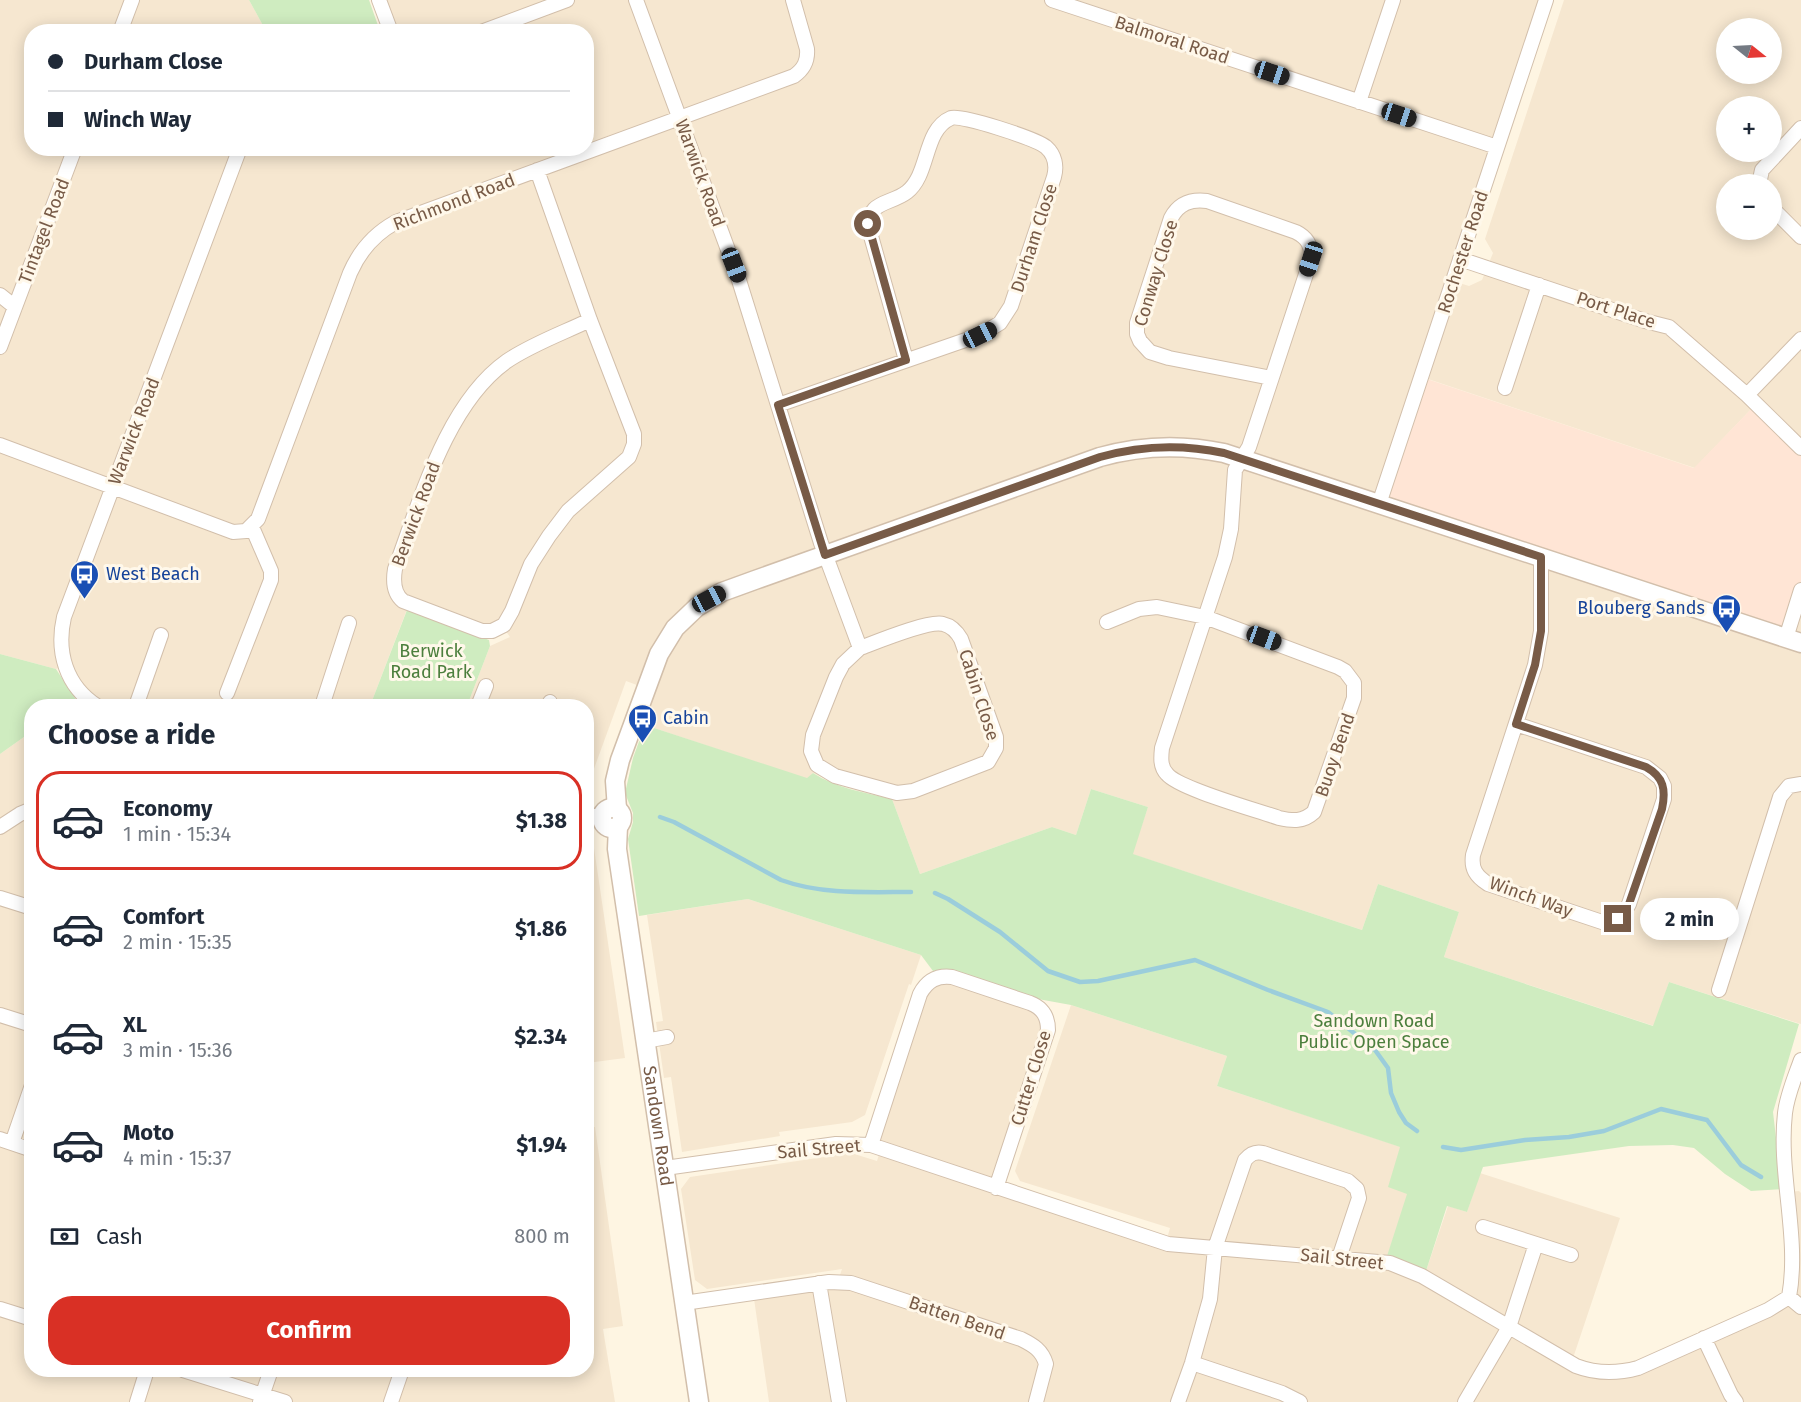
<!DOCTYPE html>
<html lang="en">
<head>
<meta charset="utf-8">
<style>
	body { margin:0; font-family:"Fira Sans",sans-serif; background:#f6f6f7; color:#1f2937; height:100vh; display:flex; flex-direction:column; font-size:22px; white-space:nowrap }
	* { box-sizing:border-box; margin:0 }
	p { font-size:20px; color:#747a83 }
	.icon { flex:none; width:33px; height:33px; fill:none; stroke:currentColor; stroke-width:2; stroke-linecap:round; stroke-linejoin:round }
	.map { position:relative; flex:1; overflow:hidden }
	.details { position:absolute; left:24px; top:699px; width:570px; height:678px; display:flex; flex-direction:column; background:#fff; border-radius:24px; box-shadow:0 3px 15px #0003 }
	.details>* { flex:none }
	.hud { position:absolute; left:24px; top:24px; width:570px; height:132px; border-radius:24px; box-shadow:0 3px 15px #0003; display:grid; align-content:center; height:132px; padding:0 24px; background:#fff }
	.needle { width:39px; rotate:108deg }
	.fabs { position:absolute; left:1716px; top:18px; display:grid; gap:12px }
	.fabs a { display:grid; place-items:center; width:66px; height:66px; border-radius:50%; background:#fff; box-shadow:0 3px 15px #0003; font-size:30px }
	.end { position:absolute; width:27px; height:27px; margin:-14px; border:8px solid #785b47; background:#fff; box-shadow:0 0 0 3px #fff }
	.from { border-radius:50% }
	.bubble { position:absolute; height:42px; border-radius:21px; background:#fff; box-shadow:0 3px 15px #0003; font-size:20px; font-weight:700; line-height:42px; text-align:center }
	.car { position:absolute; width:18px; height:36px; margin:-18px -9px; border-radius:8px; box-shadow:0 0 4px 2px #0007; background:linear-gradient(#222 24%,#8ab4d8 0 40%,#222 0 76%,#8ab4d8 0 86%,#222 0) }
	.hud b { display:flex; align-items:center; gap:21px; height:57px; font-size:22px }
	.hud b+b { border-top:2px solid #e0e1e3 }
	.hud i { width:15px; height:15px; background:#1f2937 }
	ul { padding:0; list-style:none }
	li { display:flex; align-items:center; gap:18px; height:99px; margin:0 12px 9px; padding:0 12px; border:3px solid transparent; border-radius:24px }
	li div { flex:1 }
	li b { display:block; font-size:22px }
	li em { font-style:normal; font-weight:700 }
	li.selected { border-color:#d93025 }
	li>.icon { width:54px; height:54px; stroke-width:1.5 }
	h2 { padding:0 24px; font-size:27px; line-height:72px }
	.pay { display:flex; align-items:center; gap:15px; height:66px; padding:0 24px; font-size:22px }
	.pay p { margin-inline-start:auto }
	.cta { display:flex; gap:12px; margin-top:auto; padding:12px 24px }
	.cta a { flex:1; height:69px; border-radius:24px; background:#d93025; color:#fff; font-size:24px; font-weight:700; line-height:69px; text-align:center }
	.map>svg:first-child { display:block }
</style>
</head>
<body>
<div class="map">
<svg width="1801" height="1402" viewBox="0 0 1801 1402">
	<rect width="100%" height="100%" fill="#fef5e2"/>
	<path fill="#f6e7d0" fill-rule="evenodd" d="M 0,0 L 249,0 L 266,31 L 32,32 L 32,148 L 586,148 L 586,32 L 389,31 L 377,0 L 1545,0 L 1379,504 L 1801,585 L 1801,1024 L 1669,982 L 1654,1026 L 1444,957 L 1459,912 L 1378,884 L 1362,930 L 1132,854 L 1148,807 L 1091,789 L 1076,835 L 1052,827 L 920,874 L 892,799 L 836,784 L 813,773 L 807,779 L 633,721 L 645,688 L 626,681 L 587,788 L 586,706 L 467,706 L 490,646 L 510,637 L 503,627 L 498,630 L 409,604 L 370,706 L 69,706 L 83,697 L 63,666 L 56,669 L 0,654 Z
		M 1564,0 L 1801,0 L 1801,450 L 1755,405 L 1695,468 L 1422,377 L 1453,281 L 1469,286 L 1482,280 L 1493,253 L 1485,239 ZM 1726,28 L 1772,28 L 1772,74 L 1726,74 ZM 1726,106 L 1772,106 L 1772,152 L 1726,152 ZM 1726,184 L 1772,184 L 1772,230 L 1726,230 Z
		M 31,732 L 32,1370 L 586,1370 L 587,1109 L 590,1127 L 595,1127 L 623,1326 L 603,1329 L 615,1402 L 0,1402 L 0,754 Z
		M 587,842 L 594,848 L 625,1058 L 587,1063 Z
		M 748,899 L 921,955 L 911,985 L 909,984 L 865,1115 L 852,1122 L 779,1132 L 780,1136 L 682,1152 L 671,1077 L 664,1078 L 656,1022 L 663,1021 L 647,915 Z
		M 933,978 L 1031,1001 L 1048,1035 L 998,1187 L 1166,1242 L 1170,1228 L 1020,1181 L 1015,1171 L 1071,1005 L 1227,1056 L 1217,1086 L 1401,1147 L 1408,1194 L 1387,1257 L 1410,1263 L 1426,1271 L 1448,1206 L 1467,1212 L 1480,1173 L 1620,1218 L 1571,1364 L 1607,1374 L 1789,1299 L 1788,1192 L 1799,1191 L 1801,1193 L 1801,1402 L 769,1402 L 753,1292 L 838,1281 L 842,1269 L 707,1289 L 695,1280 L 681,1189 L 690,1177 L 851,1153 L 877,1161 L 881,1148 L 871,1144 Z"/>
	<path fill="#ffe5d5" d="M 1421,377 L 1694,468 L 1755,405 L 1801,450 L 1801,585 L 1785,638 L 1379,504 Z"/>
	<path fill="#cfecc0" d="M 249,0 L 369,0 L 380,31 L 266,31 Z
		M 407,610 L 489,640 L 490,646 L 467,706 L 370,706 Z
		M 0,654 L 56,669 L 77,701 L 69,706 L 32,706 L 31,732 L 0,754 Z
		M 645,725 L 807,778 L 813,773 C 836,788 866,793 892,799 L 920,874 L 1052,827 L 1076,835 L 1091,789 L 1148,807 L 1133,854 L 1362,930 L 1378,884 L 1459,912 L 1444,957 L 1653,1026 L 1669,982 L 1799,1024 L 1773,1112 L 1782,1189 L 1751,1191 L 1725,1174 L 1694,1148 L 1673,1145 L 1629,1146 L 1483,1167 L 1467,1212 L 1447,1206 L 1426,1271 L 1410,1263 L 1387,1256 L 1407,1194 L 1388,1187 L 1400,1147 L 1217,1086 L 1227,1056 L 1071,1005 L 1038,999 L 950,969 L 933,971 L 921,955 L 748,899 L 639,916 L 628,839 L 633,822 L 633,813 L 625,793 L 633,758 Z"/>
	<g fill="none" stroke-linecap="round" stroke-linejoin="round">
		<path stroke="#9bcddb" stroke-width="4.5" d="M 660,817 L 674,822 L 781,880 C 822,895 869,892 911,892
			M 935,893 L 948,899 L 1000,932 L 1048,971 L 1080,982 L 1098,981 L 1195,960 L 1268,990 L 1328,1012 L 1375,1050 L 1388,1068 L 1391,1093 L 1399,1112 L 1406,1123 L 1417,1131
			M 1443,1147 L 1461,1150 L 1525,1140 L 1569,1137 L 1604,1131 L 1661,1109 L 1707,1120 L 1741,1165 L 1761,1177"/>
		<defs>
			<path id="minor" d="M 379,0 L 391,32
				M 636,0 L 738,277 L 821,543 L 860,648 C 876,642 929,620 943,624 C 952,626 957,632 961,639 L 996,737 L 996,748 L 988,762 L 913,791 L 897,793 L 835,776 L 817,765 L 811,751 L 813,735 L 836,677 L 843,664 L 860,648
				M 1052,0 L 1497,147
				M 120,32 L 132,0
				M 481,32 L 567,0
				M 1359,102 L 1393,0
				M 537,170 L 590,320 L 634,434 L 634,444 L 629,457 L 568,511 L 549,536 L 531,564 L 512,611 L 504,625 L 492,631 L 482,631 L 403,601 C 393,593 393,581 395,569 C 420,502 446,404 507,361 C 532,344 563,333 590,320
				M 1759,184 L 1762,170 L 1801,128
				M 1772,208 L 1801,237
				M 1460,259 L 1645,321 L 1669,327 L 1747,395 L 1801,448
				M 0,295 L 15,307
				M 0,347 L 75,148
				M 1505,388 L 1539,285
				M 1747,395 L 1801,339
				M 778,405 L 980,335 L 1000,323 L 1011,306 L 1054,177 C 1057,166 1055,155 1046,147 C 1036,139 961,114 951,118 C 923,130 930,174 907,192 C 890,205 867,200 869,229 L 906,360
				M 0,445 L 233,532 L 246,531 L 258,519 L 350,273 C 360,250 374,234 396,222 L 794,76 C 804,69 808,61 807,49 L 793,0
				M 1379,504 L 1546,0
				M 1107,622 L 1139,609 L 1157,607 L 1205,617 L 1338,667 L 1345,671 L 1354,683 L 1354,698 L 1314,812 C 1303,822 1293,821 1279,818 C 1257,810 1179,789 1167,774 C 1160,767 1161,757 1162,748 L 1225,557 L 1231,529 L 1235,470 L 1249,447 L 1311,259 C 1312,246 1308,238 1296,232 L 1207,201 C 1191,199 1179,203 1171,218 L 1137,323 L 1137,334 L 1140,341 L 1150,352 L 1169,358 L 1271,378
				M 1786,638 L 1801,590
				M 227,693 L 271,580 L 271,571 L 252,527
				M 550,702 L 551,706
				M 97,706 C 66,686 56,652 64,617 L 240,148
				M 136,706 L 161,635
				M 322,706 L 349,623
				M 478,706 L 486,686
				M 1516,724 L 1646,767 L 1660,778 L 1664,786 L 1664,799 L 1629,904 C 1623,916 1615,923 1602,922 L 1488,884 C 1476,876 1471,869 1473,855 L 1535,665 L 1541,631 L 1541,557
				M 586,818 L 604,814
				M 0,827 L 20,814 L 32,809
				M 0,898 L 32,908
				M 1719,990 L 1780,797 L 1789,786 L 1801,784
				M 0,1015 L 32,1025
				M 645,1041 L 667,1037
				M 0,1139 L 32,1150
				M 12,1143 L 32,1085
				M 871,1145 L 920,994 C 927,981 937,975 952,977 L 1030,1003 C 1043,1008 1048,1017 1048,1030 L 996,1188
				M 665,1168 L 836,1144 L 871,1145 L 1168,1244 L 1390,1263 L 1422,1276 L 1576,1366 C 1597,1374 1616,1374 1638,1368 L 1768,1310 L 1789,1297 C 1800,1237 1778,1174 1785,1113 C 1787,1095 1795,1077 1801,1060
				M 1483,1227 L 1571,1255
				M 819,1283 L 839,1402
				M 1789,1297 L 1801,1307
				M 684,1303 L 829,1282 L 851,1283 L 1021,1339 C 1033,1345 1042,1350 1046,1364 L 1036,1402
				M 0,1309 L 32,1319
				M 1704,1338 L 1731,1395 L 1736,1402
				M 1192,1363 L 1282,1393 L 1300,1402
				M 183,1370 L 285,1402
				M 137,1402 L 147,1370
				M 260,1402 L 271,1370
				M 391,1402 L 402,1370
				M 1178,1402 L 1192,1363 L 1210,1299 L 1215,1248 L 1245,1160 C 1250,1154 1255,1151 1263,1153 L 1348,1181 L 1357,1189 L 1359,1198 L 1339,1258
				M 1465,1402 L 1509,1327 L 1536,1244"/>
			<g id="tertiary">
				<circle cx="612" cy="818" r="10"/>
				<path d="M 617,809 L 615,781 L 620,760 L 659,654 L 675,628 L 697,607 L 722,592 L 755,580 L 1100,457 C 1142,445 1182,444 1224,453 L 1801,643"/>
				<path id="s1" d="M 618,826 L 617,849 L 699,1402"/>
			</g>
		</defs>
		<use href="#minor" stroke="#d2bfab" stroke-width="16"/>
		<use href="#tertiary" stroke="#d2bfab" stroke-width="21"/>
		<use href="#minor" stroke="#fff" stroke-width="14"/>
		<use href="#tertiary" stroke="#fff" stroke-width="18"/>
	</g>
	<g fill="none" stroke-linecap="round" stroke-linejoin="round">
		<path stroke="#785b47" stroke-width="8" d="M 868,224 L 906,360 L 778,405 L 825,555 L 1100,457 C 1142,445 1182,444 1224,453 L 1541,557 L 1541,631 L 1535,665 L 1516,724 L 1646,767 C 1664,777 1666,790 1662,809 L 1629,904 L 1618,919"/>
	</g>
	<defs>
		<symbol id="bus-pin" viewBox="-11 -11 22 30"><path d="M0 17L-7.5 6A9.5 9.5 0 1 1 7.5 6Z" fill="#1a4fb4" stroke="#fff8ea"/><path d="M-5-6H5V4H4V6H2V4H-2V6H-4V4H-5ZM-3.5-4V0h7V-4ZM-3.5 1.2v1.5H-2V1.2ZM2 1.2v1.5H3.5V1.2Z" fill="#fff"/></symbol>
	</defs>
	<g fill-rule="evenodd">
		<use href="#bus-pin" x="68" y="558" width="33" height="45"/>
		<use href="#bus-pin" x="1710" y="592" width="33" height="45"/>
		<use href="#bus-pin" x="626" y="702" width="33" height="45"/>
	</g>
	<g text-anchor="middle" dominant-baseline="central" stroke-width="6" stroke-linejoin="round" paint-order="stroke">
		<g font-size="18" fill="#785b47" stroke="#fff8ea">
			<text transform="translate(1172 40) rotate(18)">Balmoral Road</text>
			<text transform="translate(700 173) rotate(70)">Warwick Road</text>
			<text transform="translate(454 202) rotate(-21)">Richmond Road</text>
			<text transform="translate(44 231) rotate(-69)">Tintagel Road</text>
			<text transform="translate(1034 238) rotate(-72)">Durham Close</text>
			<text transform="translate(1463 252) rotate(-72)">Rochester Road</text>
			<text transform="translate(1156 273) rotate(-73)">Conway Close</text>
			<text transform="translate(1616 310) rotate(18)">Port Place</text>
			<text transform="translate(134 431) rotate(-69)">Warwick Road</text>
			<text transform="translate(416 514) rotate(-70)">Berwick Road</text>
			<text transform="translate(979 695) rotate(72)">Cabin Close</text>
			<text transform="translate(1335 755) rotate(-71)">Buoy Bend</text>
			<text transform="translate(1531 897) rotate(20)">Winch Way</text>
			<text transform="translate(1031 1078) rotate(-73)">Cutter Close</text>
			<text stroke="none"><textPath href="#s1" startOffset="303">Sandown Road</textPath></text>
			<text transform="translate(819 1149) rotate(-5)">Sail Street</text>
			<text transform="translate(1342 1259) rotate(6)">Sail Street</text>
			<text transform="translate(957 1318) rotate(19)">Batten Bend</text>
		</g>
		<g font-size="18" fill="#164399" stroke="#fff8ea" text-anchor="start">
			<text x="106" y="574">West Beach</text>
			<text x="1705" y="608" text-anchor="end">Blouberg Sands</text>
			<text x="663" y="718">Cabin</text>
		</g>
		<g font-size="18" fill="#4c7f3d" stroke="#fff8ea">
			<text x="431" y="651">Berwick<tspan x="431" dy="21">Road Park</tspan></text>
			<text x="1374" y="1021">Sandown Road<tspan x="1374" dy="21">Public Open Space</tspan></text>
		</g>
	</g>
</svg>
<div class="fabs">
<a><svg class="needle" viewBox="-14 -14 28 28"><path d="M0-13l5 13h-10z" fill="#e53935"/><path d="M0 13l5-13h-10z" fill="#747a83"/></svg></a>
<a>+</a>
<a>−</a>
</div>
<i class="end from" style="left:868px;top:224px"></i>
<i class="end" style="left:1618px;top:919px"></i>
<div class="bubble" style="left:1640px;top:898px;width:99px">2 min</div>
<i class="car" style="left:1272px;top:73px;rotate:108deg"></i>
<i class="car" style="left:1399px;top:115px;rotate:108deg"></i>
<i class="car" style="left:1311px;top:259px;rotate:198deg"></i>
<i class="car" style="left:734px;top:265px;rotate:159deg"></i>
<i class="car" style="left:980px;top:335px;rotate:64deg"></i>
<i class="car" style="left:709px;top:599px;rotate:62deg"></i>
<i class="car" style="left:1264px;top:638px;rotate:110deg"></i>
<div class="hud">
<b><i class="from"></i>Durham Close</b>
<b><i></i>Winch Way</b>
</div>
<section class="details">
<h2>Choose a ride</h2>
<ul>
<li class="selected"><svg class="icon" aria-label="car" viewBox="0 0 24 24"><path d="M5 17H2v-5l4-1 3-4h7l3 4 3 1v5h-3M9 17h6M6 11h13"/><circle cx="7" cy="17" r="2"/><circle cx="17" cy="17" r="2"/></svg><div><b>Economy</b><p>1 min · 15:34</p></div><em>$1.38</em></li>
<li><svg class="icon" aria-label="car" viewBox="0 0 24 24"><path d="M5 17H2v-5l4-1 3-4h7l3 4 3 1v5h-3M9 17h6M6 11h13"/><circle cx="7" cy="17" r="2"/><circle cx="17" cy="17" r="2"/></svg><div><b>Comfort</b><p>2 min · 15:35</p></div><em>$1.86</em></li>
<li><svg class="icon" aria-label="car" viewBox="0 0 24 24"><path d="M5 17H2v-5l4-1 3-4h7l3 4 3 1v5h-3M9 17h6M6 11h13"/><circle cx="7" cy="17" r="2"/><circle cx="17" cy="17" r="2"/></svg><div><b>XL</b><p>3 min · 15:36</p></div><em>$2.34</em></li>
<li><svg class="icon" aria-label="car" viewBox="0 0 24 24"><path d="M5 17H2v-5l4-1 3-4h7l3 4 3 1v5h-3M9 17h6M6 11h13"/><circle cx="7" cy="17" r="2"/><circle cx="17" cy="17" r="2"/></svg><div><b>Moto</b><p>4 min · 15:37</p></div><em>$1.94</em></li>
</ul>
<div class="pay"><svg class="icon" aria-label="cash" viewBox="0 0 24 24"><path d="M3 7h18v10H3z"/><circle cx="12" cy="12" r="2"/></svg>Cash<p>800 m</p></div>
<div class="cta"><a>Confirm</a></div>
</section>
</div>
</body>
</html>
